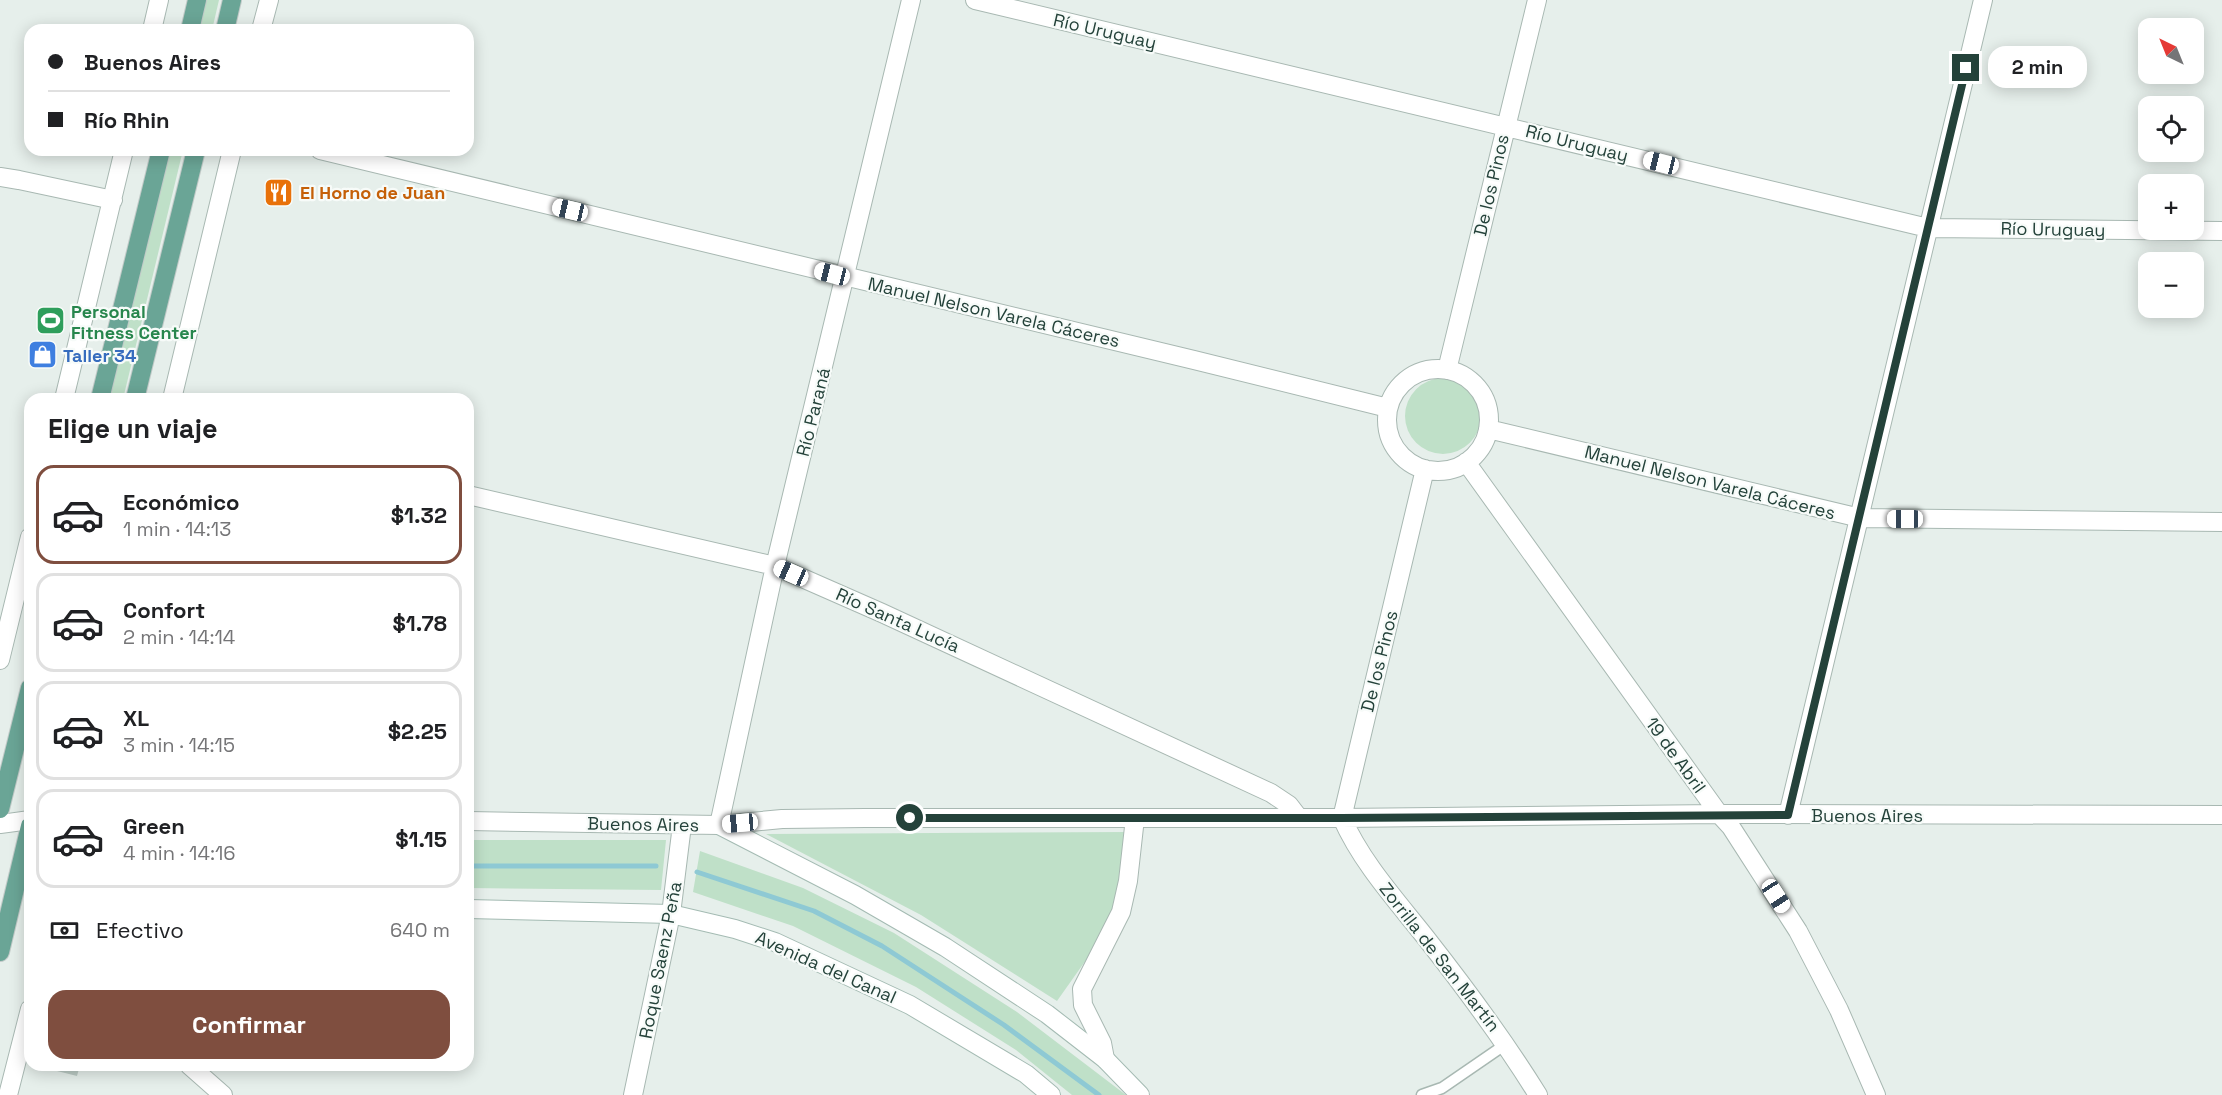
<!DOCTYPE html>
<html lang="es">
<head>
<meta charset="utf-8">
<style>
	body { margin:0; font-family:"Space Grotesk",sans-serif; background:#f2f2f2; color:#202124; height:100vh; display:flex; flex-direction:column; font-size:22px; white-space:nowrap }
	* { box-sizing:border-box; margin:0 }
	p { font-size:20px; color:#757577 }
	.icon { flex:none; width:33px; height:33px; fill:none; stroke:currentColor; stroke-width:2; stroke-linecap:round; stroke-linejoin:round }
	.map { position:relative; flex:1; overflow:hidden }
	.panel { position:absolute; left:24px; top:393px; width:450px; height:678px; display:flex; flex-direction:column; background:#fff; border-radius:18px; box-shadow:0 3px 15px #0003 }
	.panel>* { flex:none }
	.hud { position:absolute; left:24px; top:24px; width:450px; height:132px; border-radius:18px; box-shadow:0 3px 15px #0003; display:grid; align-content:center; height:132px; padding:0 24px; background:#fff }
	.needle { width:39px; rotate:317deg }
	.controls { position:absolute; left:2138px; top:18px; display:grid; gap:12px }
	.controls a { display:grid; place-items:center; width:66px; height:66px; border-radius:12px; background:#fff; box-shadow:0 3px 15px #0003; font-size:30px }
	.end { position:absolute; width:27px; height:27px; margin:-14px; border:8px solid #24423a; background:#fff; box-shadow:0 0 0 3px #fff }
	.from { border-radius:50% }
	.bubble { position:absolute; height:42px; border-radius:18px; background:#fff; box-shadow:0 3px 15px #0003; font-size:20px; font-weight:700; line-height:42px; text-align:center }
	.car { position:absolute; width:18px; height:36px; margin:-18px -9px; border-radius:8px; box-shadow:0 0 4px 2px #0007; background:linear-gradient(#fff 24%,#345 0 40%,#fff 0 76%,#345 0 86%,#fff 0) }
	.hud b { display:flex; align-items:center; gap:21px; height:57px; font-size:22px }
	.hud b+b { border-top:2px solid #e0e0e0 }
	.hud i { width:15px; height:15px; background:#202124 }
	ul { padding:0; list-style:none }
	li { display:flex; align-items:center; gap:18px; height:99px; margin:0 12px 9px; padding:0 12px; border:3px solid #e0e0e0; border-radius:18px }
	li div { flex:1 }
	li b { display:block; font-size:22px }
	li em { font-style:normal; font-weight:700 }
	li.current { border-color:#7f4e3f }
	li>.icon { width:54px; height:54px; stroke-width:1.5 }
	h2 { padding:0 24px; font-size:27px; line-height:72px }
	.pay { display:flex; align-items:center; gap:15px; height:66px; padding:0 24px; font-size:22px }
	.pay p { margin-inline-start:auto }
	.button { display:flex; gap:12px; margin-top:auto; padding:12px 24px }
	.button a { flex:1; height:69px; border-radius:18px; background:#7f4e3f; color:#fff; font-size:24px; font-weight:700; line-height:69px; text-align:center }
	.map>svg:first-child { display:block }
</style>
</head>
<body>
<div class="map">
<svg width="2222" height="1095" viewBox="0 0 2222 1095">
	<rect width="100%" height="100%" fill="#e6efeb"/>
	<path fill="#bfe0c8" d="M 205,0 L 219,0 L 212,30 L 197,30 Z
		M 168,150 L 183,150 L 123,399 L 108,399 Z
		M1405 416a38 38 0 1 1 76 0a38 38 0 1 1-76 0Z
		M 1128,832 L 1115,919 L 1057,1001 L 921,915 L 766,834 Z
		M 468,840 L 666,840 L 661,890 L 468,888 Z
		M 700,851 L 803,888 L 894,933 L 1017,1012 L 1126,1095 L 1072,1095 L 1016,1050 L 916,987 L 793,926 L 693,892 Z"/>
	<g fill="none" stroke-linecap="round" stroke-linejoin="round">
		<path stroke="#8ec9d4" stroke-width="5" d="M 468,866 L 656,866
			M 697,872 L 814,911 L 882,946 L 1004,1025 L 1099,1095"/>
	</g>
	<path fill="#bbcac4" d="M 50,1065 L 80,1065 L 77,1076 L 49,1069 Z"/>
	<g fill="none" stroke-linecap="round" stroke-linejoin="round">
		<defs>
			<path id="lane" d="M 1422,1095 L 1442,1088 L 1506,1044"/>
			<path id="street" d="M 975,0 L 1928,228 L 2222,231
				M 152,30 L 159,0
				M 261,30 L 269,0
				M 320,150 L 1194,360 L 1388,408
				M 0,177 L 19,180 L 113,200
				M1387 420a51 51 0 1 1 102 0a51 51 0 1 1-102 0Z
				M 1447,370 L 1537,0
				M 64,399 L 124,150
				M 172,399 L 232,150
				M 1488,429 L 1860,518 L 2222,522
				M 1466,462 L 1719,814 L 1731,827 L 1798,931 L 1839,1010 L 1876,1095
				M 1425,469 L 1342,818 C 1362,863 1396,900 1426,938 C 1466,989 1504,1040 1538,1095
				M 468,495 L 775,566 L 882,613 L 1271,793 L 1289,805 L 1299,818
				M 0,660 L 30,537
				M 1788,815 L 1983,0
				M 468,821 L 719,825 L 782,819 L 865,818 L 1342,818 L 1719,814 L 2222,815
				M 0,824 L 30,820
				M 719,825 L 775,566 L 911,0
				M 1105,1059 L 1102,1043 L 1083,1005 L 1082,989 L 1121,912 L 1128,881 L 1135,818
				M 189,1065 L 223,1095
				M 8,1095 L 30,1009
				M 633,1095 L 671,914 L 682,825"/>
			<path id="secondary" d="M 719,825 L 855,895 L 945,947 L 1047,1014 L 1105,1059 L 1140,1095
				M 468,909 L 671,914 L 735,929 L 775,942 L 910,1005 L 1026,1074 L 1051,1095"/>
			<path id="primary" d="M 190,30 L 197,0
				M 225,30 L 232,0
				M 100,399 L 161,150
				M 135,399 L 196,150
				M 0,809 L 30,688
				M 0,952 L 30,826"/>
		</defs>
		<use href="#lane" stroke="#a8b8b2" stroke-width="13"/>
		<use href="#street" stroke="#a8b8b2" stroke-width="20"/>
		<use href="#secondary" stroke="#a4bbb3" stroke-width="20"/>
		<use href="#primary" stroke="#c2cac8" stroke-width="20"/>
		<use href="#lane" stroke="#fff" stroke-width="10"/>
		<use href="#street" stroke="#fff" stroke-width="18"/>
		<use href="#secondary" stroke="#fff" stroke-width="18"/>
		<use href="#primary" stroke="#6aa596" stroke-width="18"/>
	</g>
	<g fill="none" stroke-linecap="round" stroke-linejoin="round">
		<path stroke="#24423a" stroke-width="8" d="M 910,818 L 1341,818 L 1788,815 L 1966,68"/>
	</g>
	<defs>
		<symbol id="restaurant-square" viewBox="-11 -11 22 22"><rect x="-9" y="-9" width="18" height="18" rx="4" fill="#e8710a" stroke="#f7fbf9"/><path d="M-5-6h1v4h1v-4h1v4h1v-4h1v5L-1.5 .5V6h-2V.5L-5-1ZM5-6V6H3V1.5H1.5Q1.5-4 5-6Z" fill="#fff"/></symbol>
		<symbol id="stadium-square" viewBox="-11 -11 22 22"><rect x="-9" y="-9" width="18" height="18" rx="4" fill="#2e9e5b" stroke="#f7fbf9"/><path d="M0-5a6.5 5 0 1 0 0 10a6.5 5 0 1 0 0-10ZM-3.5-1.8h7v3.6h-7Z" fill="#fff"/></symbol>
		<symbol id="shop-square" viewBox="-11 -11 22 22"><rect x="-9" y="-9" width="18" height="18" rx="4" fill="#3f7fe0" stroke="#f7fbf9"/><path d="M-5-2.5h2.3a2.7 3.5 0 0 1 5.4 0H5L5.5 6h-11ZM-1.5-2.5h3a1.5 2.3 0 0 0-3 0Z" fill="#fff"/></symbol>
	</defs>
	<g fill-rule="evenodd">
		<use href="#restaurant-square" x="262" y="176" width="33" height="33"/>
		<use href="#stadium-square" x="34" y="304" width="33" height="33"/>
		<use href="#shop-square" x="26" y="338" width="33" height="33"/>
	</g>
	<g text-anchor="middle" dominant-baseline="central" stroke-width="4.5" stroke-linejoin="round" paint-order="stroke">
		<g font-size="18" fill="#24423a" stroke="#f7fbf9">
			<text transform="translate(1105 31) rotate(13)">Río Uruguay</text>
			<text transform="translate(1577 143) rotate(14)">Río Uruguay</text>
			<text transform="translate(1491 185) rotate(-77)">De los Pinos</text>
			<text transform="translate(2053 229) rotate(1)">Río Uruguay</text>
			<text transform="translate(994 312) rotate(13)">Manuel Nelson Varela Cáceres</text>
			<text transform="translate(813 412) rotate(-76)">Río Paraná</text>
			<text transform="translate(1710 482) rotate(14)">Manuel Nelson Varela Cáceres</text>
			<text transform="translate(898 620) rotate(24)">Río Santa Lucía</text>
			<text transform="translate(1379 661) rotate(-76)">De los Pinos</text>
			<text transform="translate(1676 755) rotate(54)">19 de Abril</text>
			<text x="1867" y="815">Buenos Aires</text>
			<text transform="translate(643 824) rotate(1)">Buenos Aires</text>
			<text transform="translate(1440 957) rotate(52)">Zorrilla de San Martín</text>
			<text transform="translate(660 960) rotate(-79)">Roque Saenz Peña</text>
			<text transform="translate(826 967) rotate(24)">Avenida del Canal</text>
		</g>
		<g font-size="18" font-weight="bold" fill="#c56008" stroke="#f7fbf9" text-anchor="start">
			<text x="300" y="192">El Horno de Juan</text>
		</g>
		<g font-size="18" font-weight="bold" fill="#27864d" stroke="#f7fbf9" text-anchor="start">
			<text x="71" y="311">Personal<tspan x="71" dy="21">Fitness Center</tspan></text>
		</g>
		<g font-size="18" font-weight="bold" fill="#366cbe" stroke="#f7fbf9" text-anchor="start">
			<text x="63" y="355">Taller 34</text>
		</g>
	</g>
</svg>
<div class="controls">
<a><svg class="needle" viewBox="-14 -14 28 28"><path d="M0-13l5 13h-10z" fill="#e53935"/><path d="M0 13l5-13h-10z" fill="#757577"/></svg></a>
<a><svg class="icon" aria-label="locate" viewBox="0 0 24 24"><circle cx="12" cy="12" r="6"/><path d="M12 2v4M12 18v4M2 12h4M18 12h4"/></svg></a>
<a>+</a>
<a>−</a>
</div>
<i class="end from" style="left:910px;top:818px"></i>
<i class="end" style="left:1966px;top:68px"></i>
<div class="bubble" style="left:1988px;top:46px;width:99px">2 min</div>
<i class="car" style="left:1661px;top:163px;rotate:284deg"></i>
<i class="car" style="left:570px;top:210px;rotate:283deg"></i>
<i class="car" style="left:832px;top:274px;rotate:284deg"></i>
<i class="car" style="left:1905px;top:519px;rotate:270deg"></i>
<i class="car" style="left:791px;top:573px;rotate:294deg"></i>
<i class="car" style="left:740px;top:823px;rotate:265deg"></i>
<i class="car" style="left:1776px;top:896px;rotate:147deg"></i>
<div class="hud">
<b><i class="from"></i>Buenos Aires</b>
<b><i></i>Río Rhin</b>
</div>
<section class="panel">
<h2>Elige un viaje</h2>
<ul>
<li class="current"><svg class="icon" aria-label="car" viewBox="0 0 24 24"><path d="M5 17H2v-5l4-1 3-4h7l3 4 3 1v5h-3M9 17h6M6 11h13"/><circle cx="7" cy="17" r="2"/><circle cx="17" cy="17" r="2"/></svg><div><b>Económico</b><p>1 min · 14:13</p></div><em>$1.32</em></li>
<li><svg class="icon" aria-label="car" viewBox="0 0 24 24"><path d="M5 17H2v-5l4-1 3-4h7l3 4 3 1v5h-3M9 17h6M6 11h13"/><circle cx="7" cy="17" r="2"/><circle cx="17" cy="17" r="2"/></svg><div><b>Confort</b><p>2 min · 14:14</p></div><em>$1.78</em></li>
<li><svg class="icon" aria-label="car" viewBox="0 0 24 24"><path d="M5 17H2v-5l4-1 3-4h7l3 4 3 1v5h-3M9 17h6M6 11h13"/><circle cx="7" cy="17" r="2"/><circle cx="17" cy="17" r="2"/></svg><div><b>XL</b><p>3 min · 14:15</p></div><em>$2.25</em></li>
<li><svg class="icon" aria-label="car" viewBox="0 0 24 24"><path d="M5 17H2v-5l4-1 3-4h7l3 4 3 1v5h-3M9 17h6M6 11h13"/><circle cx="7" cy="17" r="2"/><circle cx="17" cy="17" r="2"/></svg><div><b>Green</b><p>4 min · 14:16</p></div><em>$1.15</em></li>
</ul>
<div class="pay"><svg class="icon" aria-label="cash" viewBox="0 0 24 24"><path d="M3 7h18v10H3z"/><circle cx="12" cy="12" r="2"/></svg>Efectivo<p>640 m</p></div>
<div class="button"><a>Confirmar</a></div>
</section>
</div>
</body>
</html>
